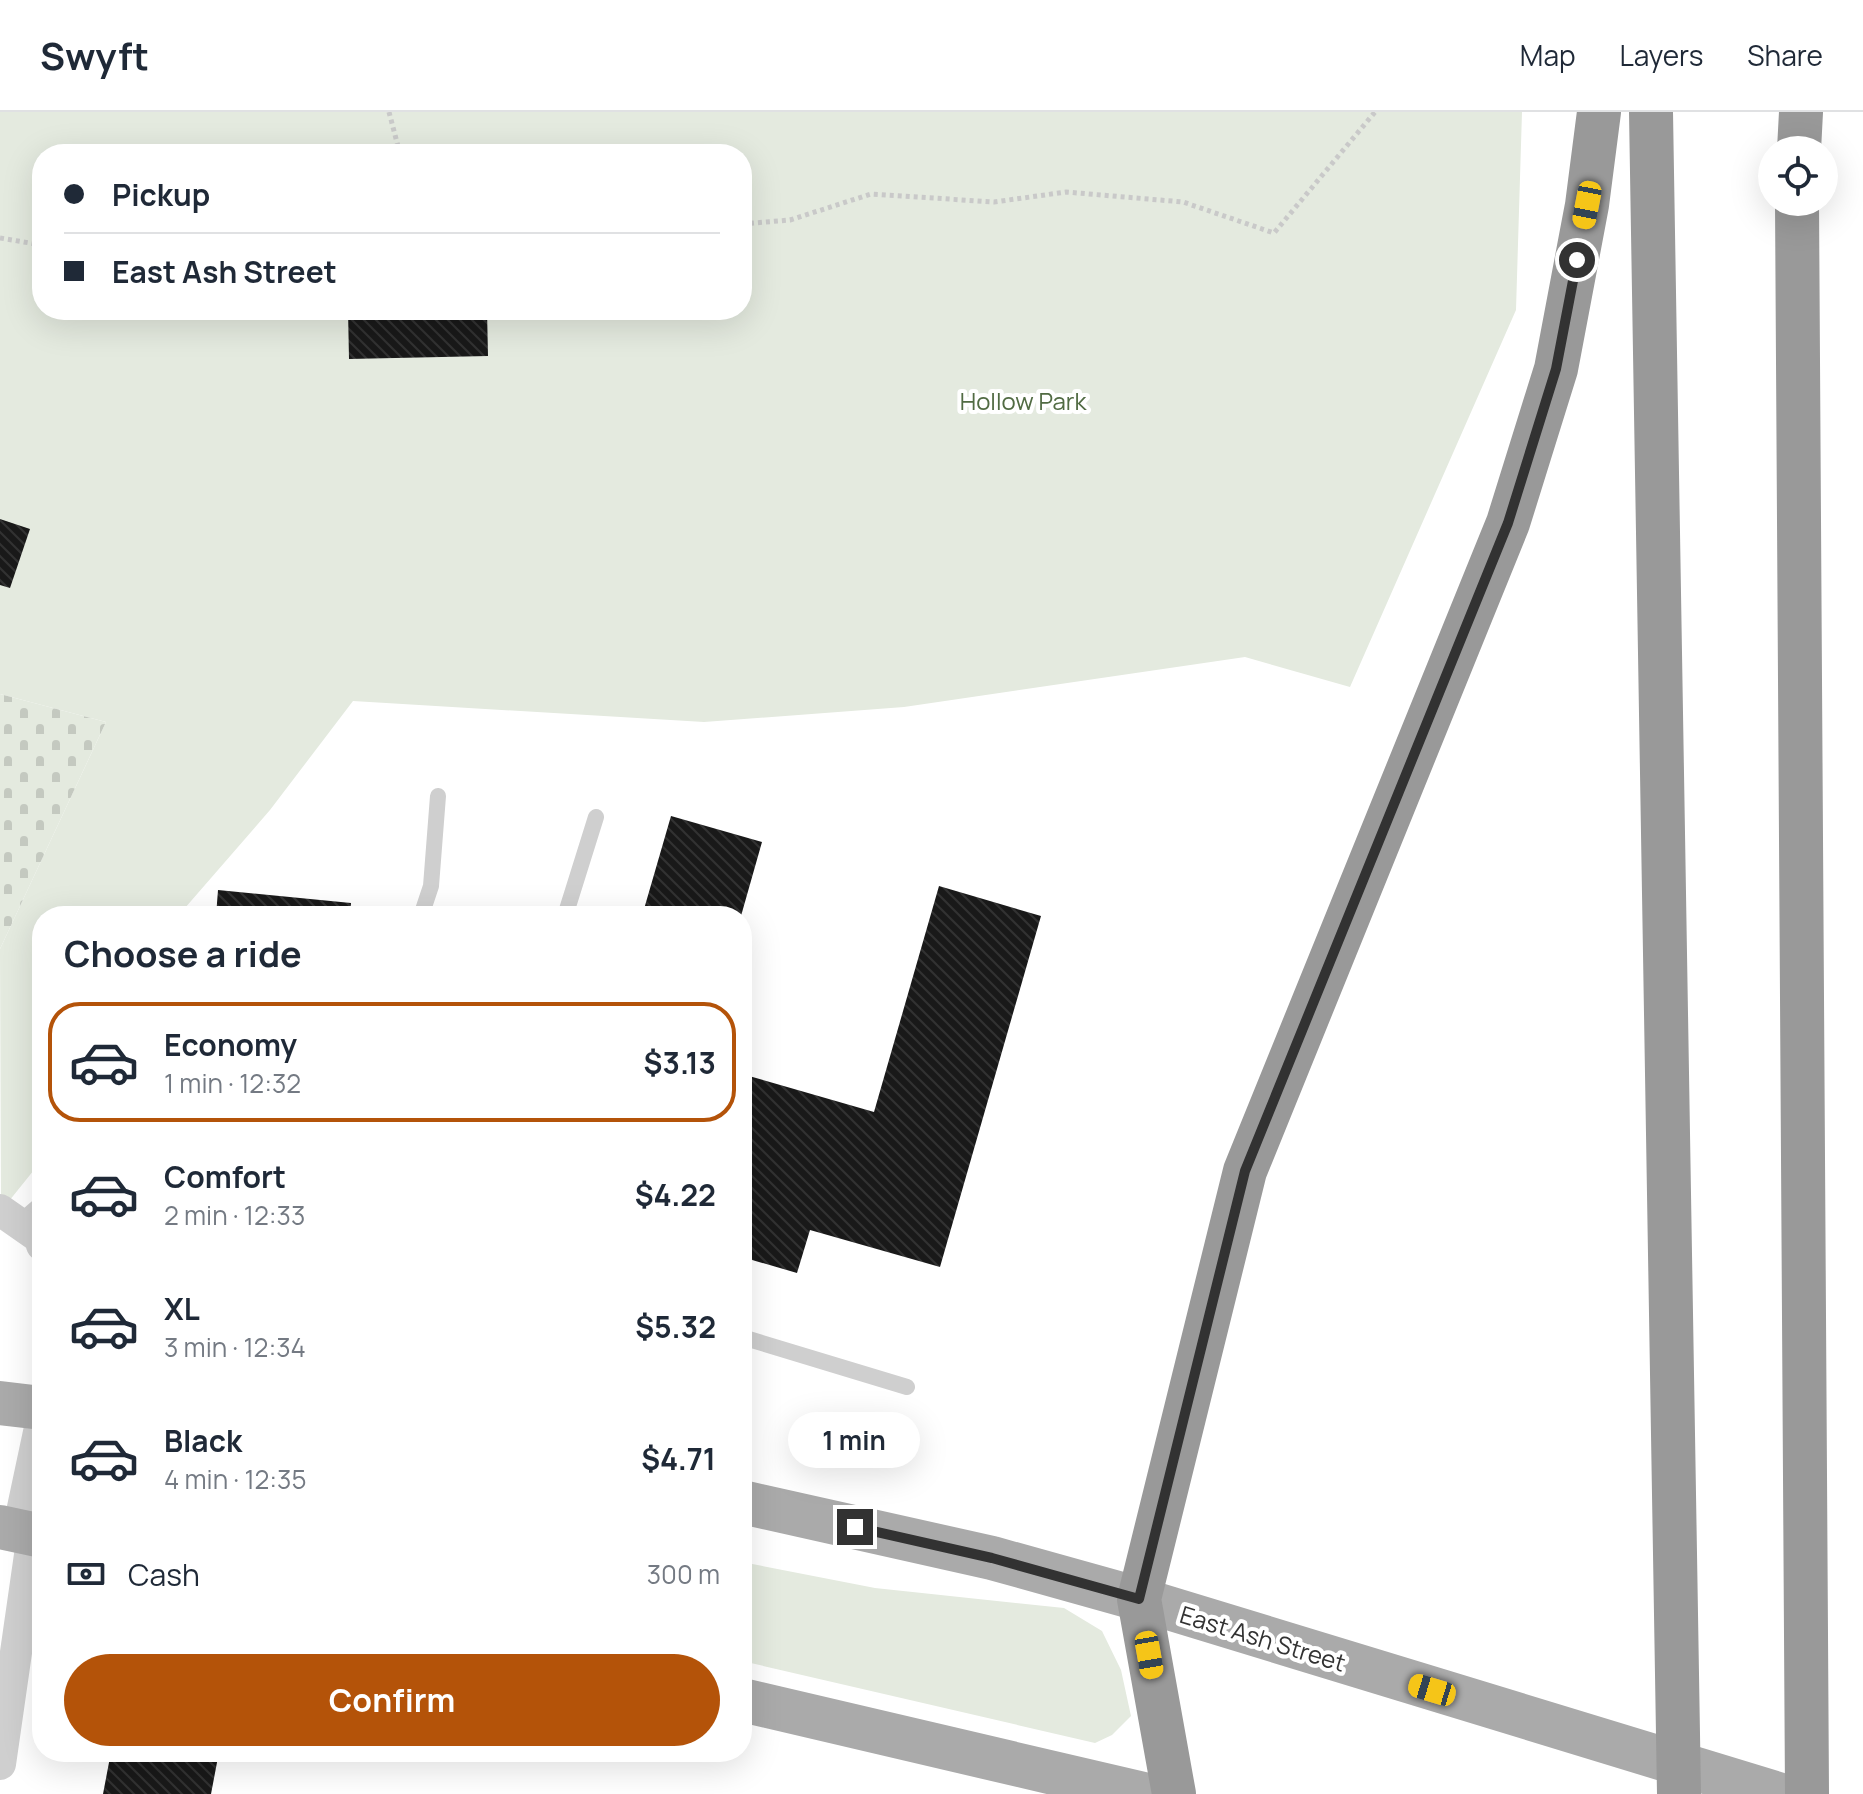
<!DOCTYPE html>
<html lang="en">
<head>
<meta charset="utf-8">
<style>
	body { margin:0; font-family:Manrope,sans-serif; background:#f2f2f3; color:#1f2937; height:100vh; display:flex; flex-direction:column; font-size:30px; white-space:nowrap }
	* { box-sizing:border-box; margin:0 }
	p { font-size:26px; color:#747a83 }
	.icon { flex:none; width:44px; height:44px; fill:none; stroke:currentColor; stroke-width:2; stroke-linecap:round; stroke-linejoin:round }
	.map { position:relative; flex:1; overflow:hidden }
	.drawer { position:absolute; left:32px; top:794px; width:720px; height:856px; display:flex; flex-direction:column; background:#fff; border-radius:32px; box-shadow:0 8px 32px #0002 }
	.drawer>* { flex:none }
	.hud { position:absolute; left:32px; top:32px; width:720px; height:176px; border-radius:32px; box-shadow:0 8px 32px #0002; display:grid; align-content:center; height:176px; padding:0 32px; background:#fff }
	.fabs { position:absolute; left:1758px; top:24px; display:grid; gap:16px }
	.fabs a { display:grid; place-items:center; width:80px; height:80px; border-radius:50%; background:#fff; box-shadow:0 8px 32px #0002; font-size:40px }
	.end { position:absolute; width:36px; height:36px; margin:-18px; border:10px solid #323232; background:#fff; box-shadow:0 0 0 4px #fff }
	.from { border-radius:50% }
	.bubble { position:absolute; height:56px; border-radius:28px; background:#fff; box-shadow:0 8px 32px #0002; font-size:26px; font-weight:700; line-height:56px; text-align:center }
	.car { position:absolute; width:24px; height:48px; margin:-24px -12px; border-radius:10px; box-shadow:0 0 6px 2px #0007; background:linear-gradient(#f5c518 24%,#345 0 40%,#f5c518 0 76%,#345 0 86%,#f5c518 0) }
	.hud b { display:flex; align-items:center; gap:28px; height:76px; font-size:30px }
	.hud b+b { border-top:2px solid #e0e1e3 }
	.hud i { width:20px; height:20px; background:#1f2937 }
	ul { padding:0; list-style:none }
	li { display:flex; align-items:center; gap:24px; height:120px; margin:0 16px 12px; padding:0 16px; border:4px solid transparent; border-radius:32px }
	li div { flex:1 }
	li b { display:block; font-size:30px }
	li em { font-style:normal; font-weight:700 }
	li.selected { border-color:#b45309 }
	li>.icon { width:72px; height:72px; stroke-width:1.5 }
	h2 { padding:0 32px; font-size:36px; line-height:96px }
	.pay { display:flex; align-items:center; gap:20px; height:88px; padding:0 32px; font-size:30px }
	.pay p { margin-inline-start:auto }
	.button { display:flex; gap:16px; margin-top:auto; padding:16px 32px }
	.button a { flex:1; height:92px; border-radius:48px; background:#b45309; color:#fff; font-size:32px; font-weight:700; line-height:92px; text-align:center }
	header { display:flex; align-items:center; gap:48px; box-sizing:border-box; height:112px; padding:0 40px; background:#fff; border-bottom:2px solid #e0e1e3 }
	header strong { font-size:38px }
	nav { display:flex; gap:44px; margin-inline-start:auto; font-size:28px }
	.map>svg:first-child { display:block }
</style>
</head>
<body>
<header>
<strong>Swyft</strong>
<nav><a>Map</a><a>Layers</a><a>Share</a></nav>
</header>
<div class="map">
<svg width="1863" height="1682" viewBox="0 0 1863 1682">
	<defs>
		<pattern id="cemetery-stones" width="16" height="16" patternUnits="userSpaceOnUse" patternTransform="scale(2)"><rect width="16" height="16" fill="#e4eadf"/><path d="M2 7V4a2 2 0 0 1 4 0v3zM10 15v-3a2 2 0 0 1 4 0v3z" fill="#c4c9c0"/></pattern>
		<pattern id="building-back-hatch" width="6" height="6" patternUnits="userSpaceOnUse" patternTransform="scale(2)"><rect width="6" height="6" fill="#191919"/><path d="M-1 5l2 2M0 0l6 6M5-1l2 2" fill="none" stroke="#323232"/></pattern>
	</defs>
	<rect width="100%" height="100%" fill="#fff"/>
	<path fill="#e4eadf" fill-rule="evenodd" d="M 0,0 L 1522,0 L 1516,198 L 1350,575 L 1245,545 L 904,595 L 704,610 L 353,589 L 270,698 L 178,804 L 42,804 L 42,1048 L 1,1099 L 0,837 L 106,610 L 0,582 ZM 42,42 L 742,42 L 742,198 L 42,198 Z
		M 742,1450 L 875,1476 L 1064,1496 L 1102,1519 L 1121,1558 L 1131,1604 L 1112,1623 L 1095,1631 L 742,1549 Z"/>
	<path fill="url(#cemetery-stones)" d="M 0,582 L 106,610 L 0,837 Z"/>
	<path fill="url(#building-back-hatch)" d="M 348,198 L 487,198 L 488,244 L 349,247 Z
		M 0,407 L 30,417 L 10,476 L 0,473 Z
		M 671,704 L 762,730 L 741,804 L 642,804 Z
		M 939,774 L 1041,804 L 940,1155 L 810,1118 L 797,1161 L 742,1145 L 742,1119 L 747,1101 L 742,1099 L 742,962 L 874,1000 Z
		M 218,778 L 351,791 L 350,804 L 216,804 Z
		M 111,1640 L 219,1640 L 211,1682 L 103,1682 Z"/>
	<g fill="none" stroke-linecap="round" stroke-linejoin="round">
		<path stroke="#c9c9c9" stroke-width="5" stroke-dasharray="4 4" stroke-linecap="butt" d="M 389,0 L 400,42
			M 742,112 L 790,108 L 871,82 L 994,90 L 1066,80 L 1183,90 L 1274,121 L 1375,0
			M 0,126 L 42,133"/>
		<path stroke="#cfcfcf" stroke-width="16" d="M 421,804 L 431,774 L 438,684
			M 565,804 L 596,705
			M 19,1111 L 42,1091
			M 742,1225 L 907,1275"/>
		<path stroke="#cfcfcf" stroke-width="32" d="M 0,1098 L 40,1126 L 42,1133
			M 18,1419 L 42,1306
			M 0,1652 L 33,1422"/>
		<path stroke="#aaa" stroke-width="44" d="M 0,1291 L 42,1296
			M 742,1390 L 992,1446 L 1139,1487 L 1778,1682
			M 0,1415 L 42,1424
			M 742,1588 L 1143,1682"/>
		<path stroke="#999" stroke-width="44" d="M 1651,0 L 1679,1682
			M 1799,38 L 1801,0
			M 1797,90 L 1807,1682
			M 1174,1682 L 1139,1487 L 1245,1059 L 1508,411 L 1556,257 L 1587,93 L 1599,0"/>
	</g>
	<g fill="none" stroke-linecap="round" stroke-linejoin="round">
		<path stroke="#323232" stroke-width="10" d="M 855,1415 L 992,1446 L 1139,1487 L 1245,1059 L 1508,411 L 1556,257 L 1577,148"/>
	</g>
	<g text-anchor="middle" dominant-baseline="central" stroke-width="8" stroke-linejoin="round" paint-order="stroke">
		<g font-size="24" fill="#516b43" stroke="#fff">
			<text x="1023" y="288">Hollow Park</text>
		</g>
		<g font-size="24" fill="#323232" stroke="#fff">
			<text transform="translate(1263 1526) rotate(17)">East Ash Street</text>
		</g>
	</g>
</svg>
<div class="fabs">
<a><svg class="icon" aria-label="locate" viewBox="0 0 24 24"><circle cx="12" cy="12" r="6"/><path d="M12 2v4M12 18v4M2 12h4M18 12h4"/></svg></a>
</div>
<i class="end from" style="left:1577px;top:148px"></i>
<i class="end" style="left:855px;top:1415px"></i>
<div class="bubble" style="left:788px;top:1300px;width:132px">1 min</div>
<i class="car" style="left:1587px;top:93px;rotate:191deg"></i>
<i class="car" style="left:1149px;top:1543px;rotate:170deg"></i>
<i class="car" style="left:1432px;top:1578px;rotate:287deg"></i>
<div class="hud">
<b><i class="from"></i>Pickup</b>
<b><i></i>East Ash Street</b>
</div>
<section class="drawer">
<h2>Choose a ride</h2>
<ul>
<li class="selected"><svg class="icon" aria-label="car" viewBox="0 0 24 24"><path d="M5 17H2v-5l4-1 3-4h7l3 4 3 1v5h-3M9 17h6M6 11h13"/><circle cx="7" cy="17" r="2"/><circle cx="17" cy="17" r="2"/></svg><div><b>Economy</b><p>1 min · 12:32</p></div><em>$3.13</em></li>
<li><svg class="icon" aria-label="car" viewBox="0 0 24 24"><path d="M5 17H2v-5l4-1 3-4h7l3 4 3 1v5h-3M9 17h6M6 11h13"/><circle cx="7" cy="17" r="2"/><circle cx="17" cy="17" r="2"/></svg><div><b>Comfort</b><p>2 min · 12:33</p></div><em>$4.22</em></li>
<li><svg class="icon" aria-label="car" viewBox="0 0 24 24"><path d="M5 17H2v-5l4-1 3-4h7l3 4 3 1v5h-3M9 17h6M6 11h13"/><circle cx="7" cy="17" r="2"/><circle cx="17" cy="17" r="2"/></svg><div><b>XL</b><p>3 min · 12:34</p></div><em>$5.32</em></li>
<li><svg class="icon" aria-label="car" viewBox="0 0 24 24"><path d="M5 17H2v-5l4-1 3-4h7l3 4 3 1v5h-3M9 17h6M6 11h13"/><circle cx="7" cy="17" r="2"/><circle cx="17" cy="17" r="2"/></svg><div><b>Black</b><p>4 min · 12:35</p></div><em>$4.71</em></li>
</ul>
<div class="pay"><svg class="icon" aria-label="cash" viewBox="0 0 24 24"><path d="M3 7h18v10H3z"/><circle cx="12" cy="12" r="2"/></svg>Cash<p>300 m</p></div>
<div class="button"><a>Confirm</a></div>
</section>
</div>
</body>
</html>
